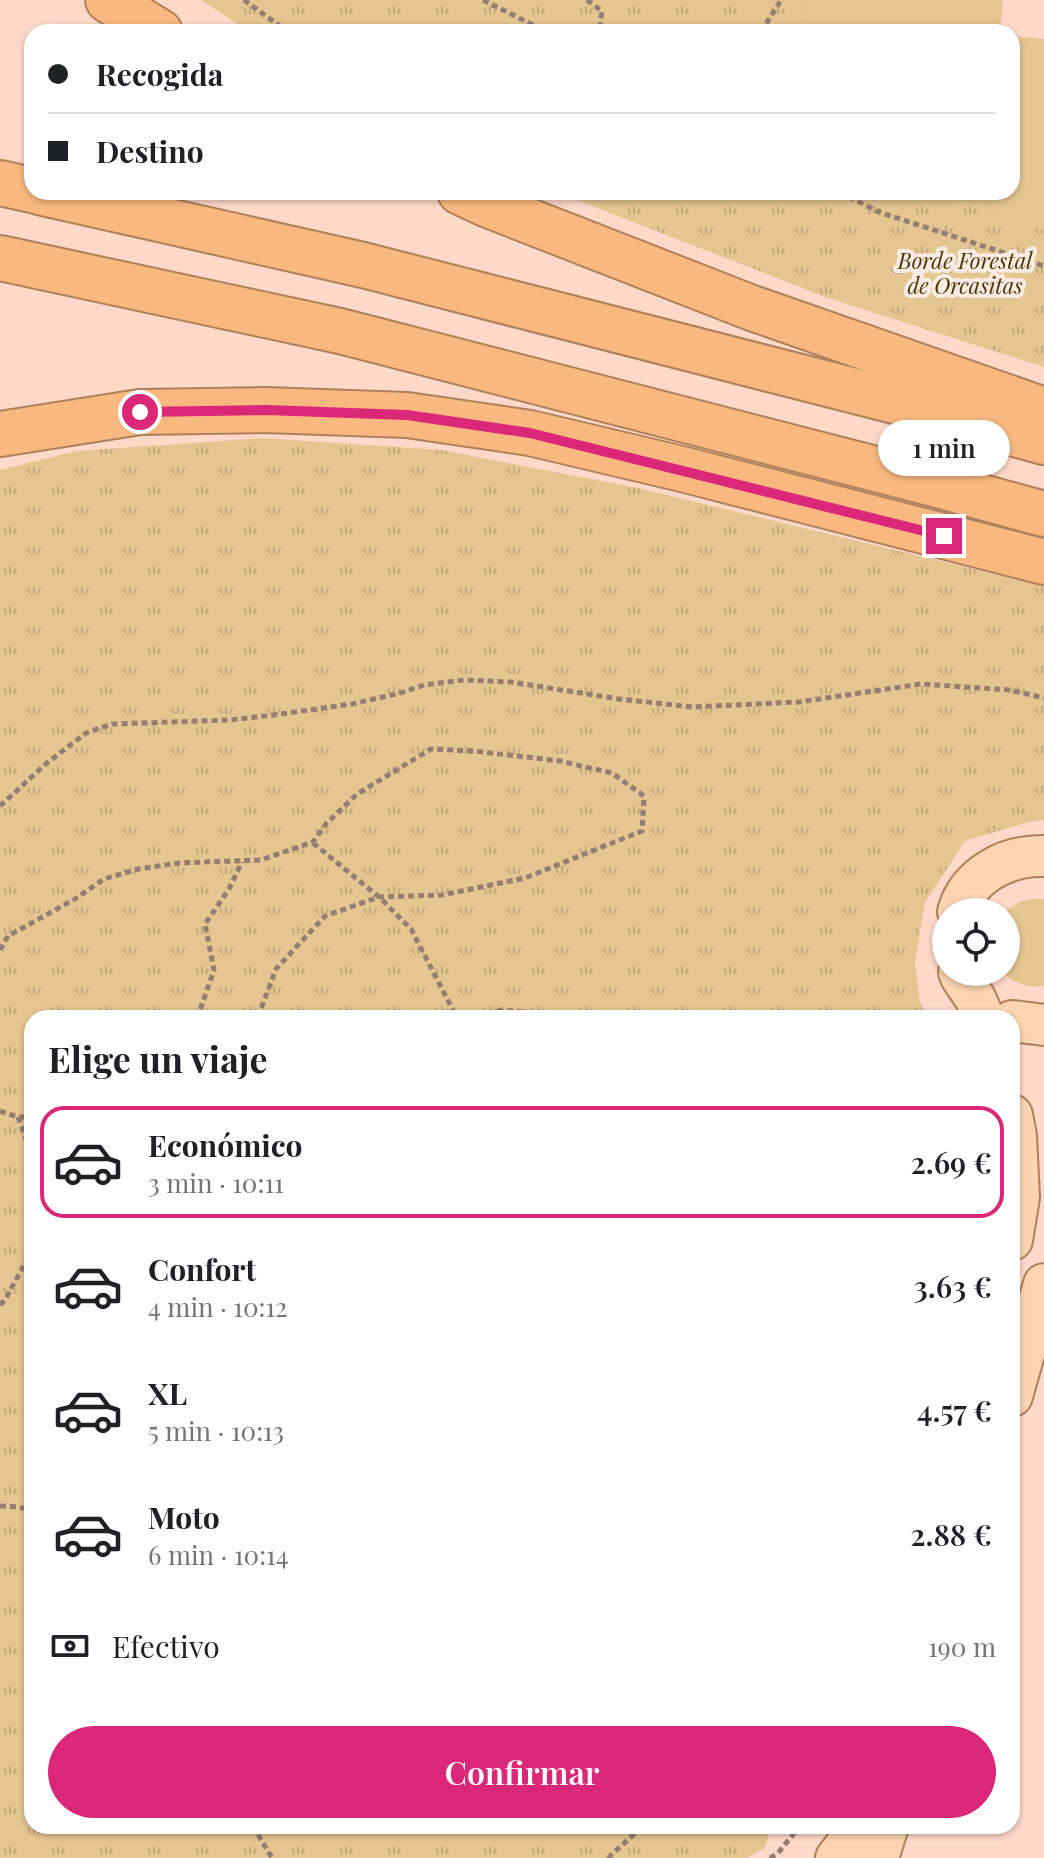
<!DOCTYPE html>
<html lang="es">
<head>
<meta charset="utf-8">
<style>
	body { margin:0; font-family:"Playfair Display",serif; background:#f6f6f6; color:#202124; height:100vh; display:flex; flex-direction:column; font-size:30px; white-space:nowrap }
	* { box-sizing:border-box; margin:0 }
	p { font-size:26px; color:#757577 }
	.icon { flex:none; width:44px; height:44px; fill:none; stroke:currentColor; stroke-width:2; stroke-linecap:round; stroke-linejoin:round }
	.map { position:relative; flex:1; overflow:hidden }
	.side { position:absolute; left:24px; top:1010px; width:996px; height:824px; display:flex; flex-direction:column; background:#fff; border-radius:24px; box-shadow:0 2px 6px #0004 }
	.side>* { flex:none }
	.guide { position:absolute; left:24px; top:24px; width:996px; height:176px; border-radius:24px; box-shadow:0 2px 6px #0004; display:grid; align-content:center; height:176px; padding:0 24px; background:#fff }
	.buttons { position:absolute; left:932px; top:898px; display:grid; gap:16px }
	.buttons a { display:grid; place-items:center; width:88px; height:88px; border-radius:50%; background:#fff; box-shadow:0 2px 6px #0004; font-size:40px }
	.end { position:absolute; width:36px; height:36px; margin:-18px; border:10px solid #db2777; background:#fff; box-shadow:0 0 0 4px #fff }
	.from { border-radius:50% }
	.bubble { position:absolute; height:56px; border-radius:28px; background:#fff; box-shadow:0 2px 6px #0004; font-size:26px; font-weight:600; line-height:56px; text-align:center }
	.guide b { display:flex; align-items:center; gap:28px; height:76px; font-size:30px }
	.guide b+b { border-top:2px solid #e0e0e0 }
	.guide i { width:20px; height:20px; background:#202124 }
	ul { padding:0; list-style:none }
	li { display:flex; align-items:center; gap:24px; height:112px; margin:0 16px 12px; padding:0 8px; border:4px solid transparent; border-radius:24px }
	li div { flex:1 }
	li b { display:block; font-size:30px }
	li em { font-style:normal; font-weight:600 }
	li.current { border-color:#db2777 }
	li>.icon { width:72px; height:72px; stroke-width:1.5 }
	h2 { padding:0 24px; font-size:36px; line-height:96px }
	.pay { display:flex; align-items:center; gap:20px; height:88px; padding:0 24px; font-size:30px }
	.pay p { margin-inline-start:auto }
	.button { display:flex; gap:16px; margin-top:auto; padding:16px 24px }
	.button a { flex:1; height:92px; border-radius:48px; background:#db2777; color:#fff; font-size:32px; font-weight:600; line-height:92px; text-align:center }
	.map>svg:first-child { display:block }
</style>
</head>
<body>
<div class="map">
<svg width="1044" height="1858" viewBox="0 0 1044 1858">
	<defs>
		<pattern id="park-tufts" width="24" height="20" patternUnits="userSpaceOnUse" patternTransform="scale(2)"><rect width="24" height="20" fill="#e4c691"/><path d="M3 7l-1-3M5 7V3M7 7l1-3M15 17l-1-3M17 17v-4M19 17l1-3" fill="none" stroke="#c4aa7c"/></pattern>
	</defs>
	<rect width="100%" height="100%" fill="#fed9ca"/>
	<path fill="#e4c691" d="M 808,0 L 1003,0 L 1000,32 L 806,32 Z
		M 1012,36 L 1044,39 L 1044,230 L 929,192 L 1012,192 Z
		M 1032,899 L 1044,899 L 1044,986 C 1028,988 1015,984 1003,972 L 1006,972 L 1006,912 L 1004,912 L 1021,901 Z"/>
	<path fill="url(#park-tufts)" d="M 201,0 L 808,0 L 806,32 L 249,32 Z
		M 556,192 L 929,192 L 1044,230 L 1044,367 L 828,298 Z
		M 263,438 L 441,450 L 638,488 L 1044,586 L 1044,820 L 1029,822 L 965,841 L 925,902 L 915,963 L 920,1001 L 925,1018 L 32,1018 L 32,1826 L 771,1826 L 765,1848 L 747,1858 L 0,1858 L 0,470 L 76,451 Z"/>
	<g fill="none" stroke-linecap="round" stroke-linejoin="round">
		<defs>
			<path id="major" d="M 958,912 C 968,875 1007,855 1044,856
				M 959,972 L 961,977 L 975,998 L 984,1018
				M 1012,1021 L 1044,1025
				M 1012,1115 L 1016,1136 L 1019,1197 L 1012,1240
				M 1012,1396 L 1044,1284
				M 836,1858 L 850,1840 L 853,1826
				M 878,1858 L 888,1826"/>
			<path id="highway" d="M 108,0 L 160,32
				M 0,183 L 32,190
				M 39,192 L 363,265 L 910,405 L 1044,442
				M 460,192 L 488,205 L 752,308 L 1044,410
				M 0,258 L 340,331 L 934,484 L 1044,514
				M 0,434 L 140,412 L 266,410 L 407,415 L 530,433 L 682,469 L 1044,562"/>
		</defs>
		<use href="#major" stroke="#af815a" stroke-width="44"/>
		<use href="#highway" stroke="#af815a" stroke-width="48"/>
		<path stroke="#977e73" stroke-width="5" stroke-dasharray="6 4" stroke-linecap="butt" d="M 244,0 L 288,32
			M 483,0 L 547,32
			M 587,0 L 602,11 L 599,32
			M 761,32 L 781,0
			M 840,192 L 879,212 L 1044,266
			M 0,806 L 47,763 L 86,733 L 112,724 L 230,720 L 273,715 L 352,704 L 400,693 L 424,685 L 464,680 L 511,682 L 619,699 L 692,707 L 799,702 L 921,684 L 1010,690 L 1044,698
			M 313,843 L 379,897 L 411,929 L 457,1018
			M 0,950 L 8,936 L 75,899 L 104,879 L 138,869 L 179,863 L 261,860 L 313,842 L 326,824 L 357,794 L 431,749 L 474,751 L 560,761 L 612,773 L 644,796 L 642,831 L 525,878 L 442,895 L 379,897 L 325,916 L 276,969 L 261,1009 L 254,1018
			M 204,1018 L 200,1010 L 214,970 L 205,924 L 229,889 L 242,862
			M 468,1018 L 502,1010 L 590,1018
			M 0,1111 L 18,1117 L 32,1117
			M 18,1117 L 32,1155
			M 0,1305 L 5,1300 L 31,1252 L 32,1246
			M 0,1506 L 19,1507 L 32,1511
			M 253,1826 L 272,1858
			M 608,1858 L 643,1826
			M 770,1858 L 778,1853 L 800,1826"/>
		<use href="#major" stroke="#fbd4b2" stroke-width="40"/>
		<use href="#highway" stroke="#f8b87f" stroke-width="44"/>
	</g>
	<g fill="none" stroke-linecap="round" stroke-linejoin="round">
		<path stroke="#db2777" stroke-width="10" d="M 140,412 L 266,410 L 407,415 L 530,433 L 944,536"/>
	</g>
	<g text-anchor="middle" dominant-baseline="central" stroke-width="8" stroke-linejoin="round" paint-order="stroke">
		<g font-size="22" font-style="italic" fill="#4e3701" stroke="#fbece6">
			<text x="965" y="260">Borde Forestal<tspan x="965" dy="25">de Orcasitas</tspan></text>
		</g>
	</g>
</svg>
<div class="buttons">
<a><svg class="icon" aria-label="locate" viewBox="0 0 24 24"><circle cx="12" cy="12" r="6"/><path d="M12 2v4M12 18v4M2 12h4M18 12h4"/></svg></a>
</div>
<i class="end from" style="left:140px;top:412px"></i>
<i class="end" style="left:944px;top:536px"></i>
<div class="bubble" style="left:878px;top:420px;width:132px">1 min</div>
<div class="guide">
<b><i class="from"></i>Recogida</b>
<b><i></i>Destino</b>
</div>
<section class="side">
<h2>Elige un viaje</h2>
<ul>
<li class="current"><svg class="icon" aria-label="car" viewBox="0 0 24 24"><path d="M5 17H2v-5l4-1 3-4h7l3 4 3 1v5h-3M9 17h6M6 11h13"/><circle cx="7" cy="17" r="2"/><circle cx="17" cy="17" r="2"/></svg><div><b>Económico</b><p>3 min · 10:11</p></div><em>2.69 €</em></li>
<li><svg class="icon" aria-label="car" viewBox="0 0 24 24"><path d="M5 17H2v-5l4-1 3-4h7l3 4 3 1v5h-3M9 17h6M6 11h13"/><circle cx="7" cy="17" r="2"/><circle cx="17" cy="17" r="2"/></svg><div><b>Confort</b><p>4 min · 10:12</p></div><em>3.63 €</em></li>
<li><svg class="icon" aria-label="car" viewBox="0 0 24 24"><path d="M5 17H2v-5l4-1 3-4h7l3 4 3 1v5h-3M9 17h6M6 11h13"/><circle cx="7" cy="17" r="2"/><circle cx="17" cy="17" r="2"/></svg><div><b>XL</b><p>5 min · 10:13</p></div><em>4.57 €</em></li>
<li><svg class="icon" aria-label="car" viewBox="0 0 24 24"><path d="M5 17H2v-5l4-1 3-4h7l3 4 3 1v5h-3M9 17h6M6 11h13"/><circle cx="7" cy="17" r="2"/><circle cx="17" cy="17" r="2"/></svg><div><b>Moto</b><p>6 min · 10:14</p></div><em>2.88 €</em></li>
</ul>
<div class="pay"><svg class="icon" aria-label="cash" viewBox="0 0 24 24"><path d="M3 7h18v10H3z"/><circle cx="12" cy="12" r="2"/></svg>Efectivo<p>190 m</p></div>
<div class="button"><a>Confirmar</a></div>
</section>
</div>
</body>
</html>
